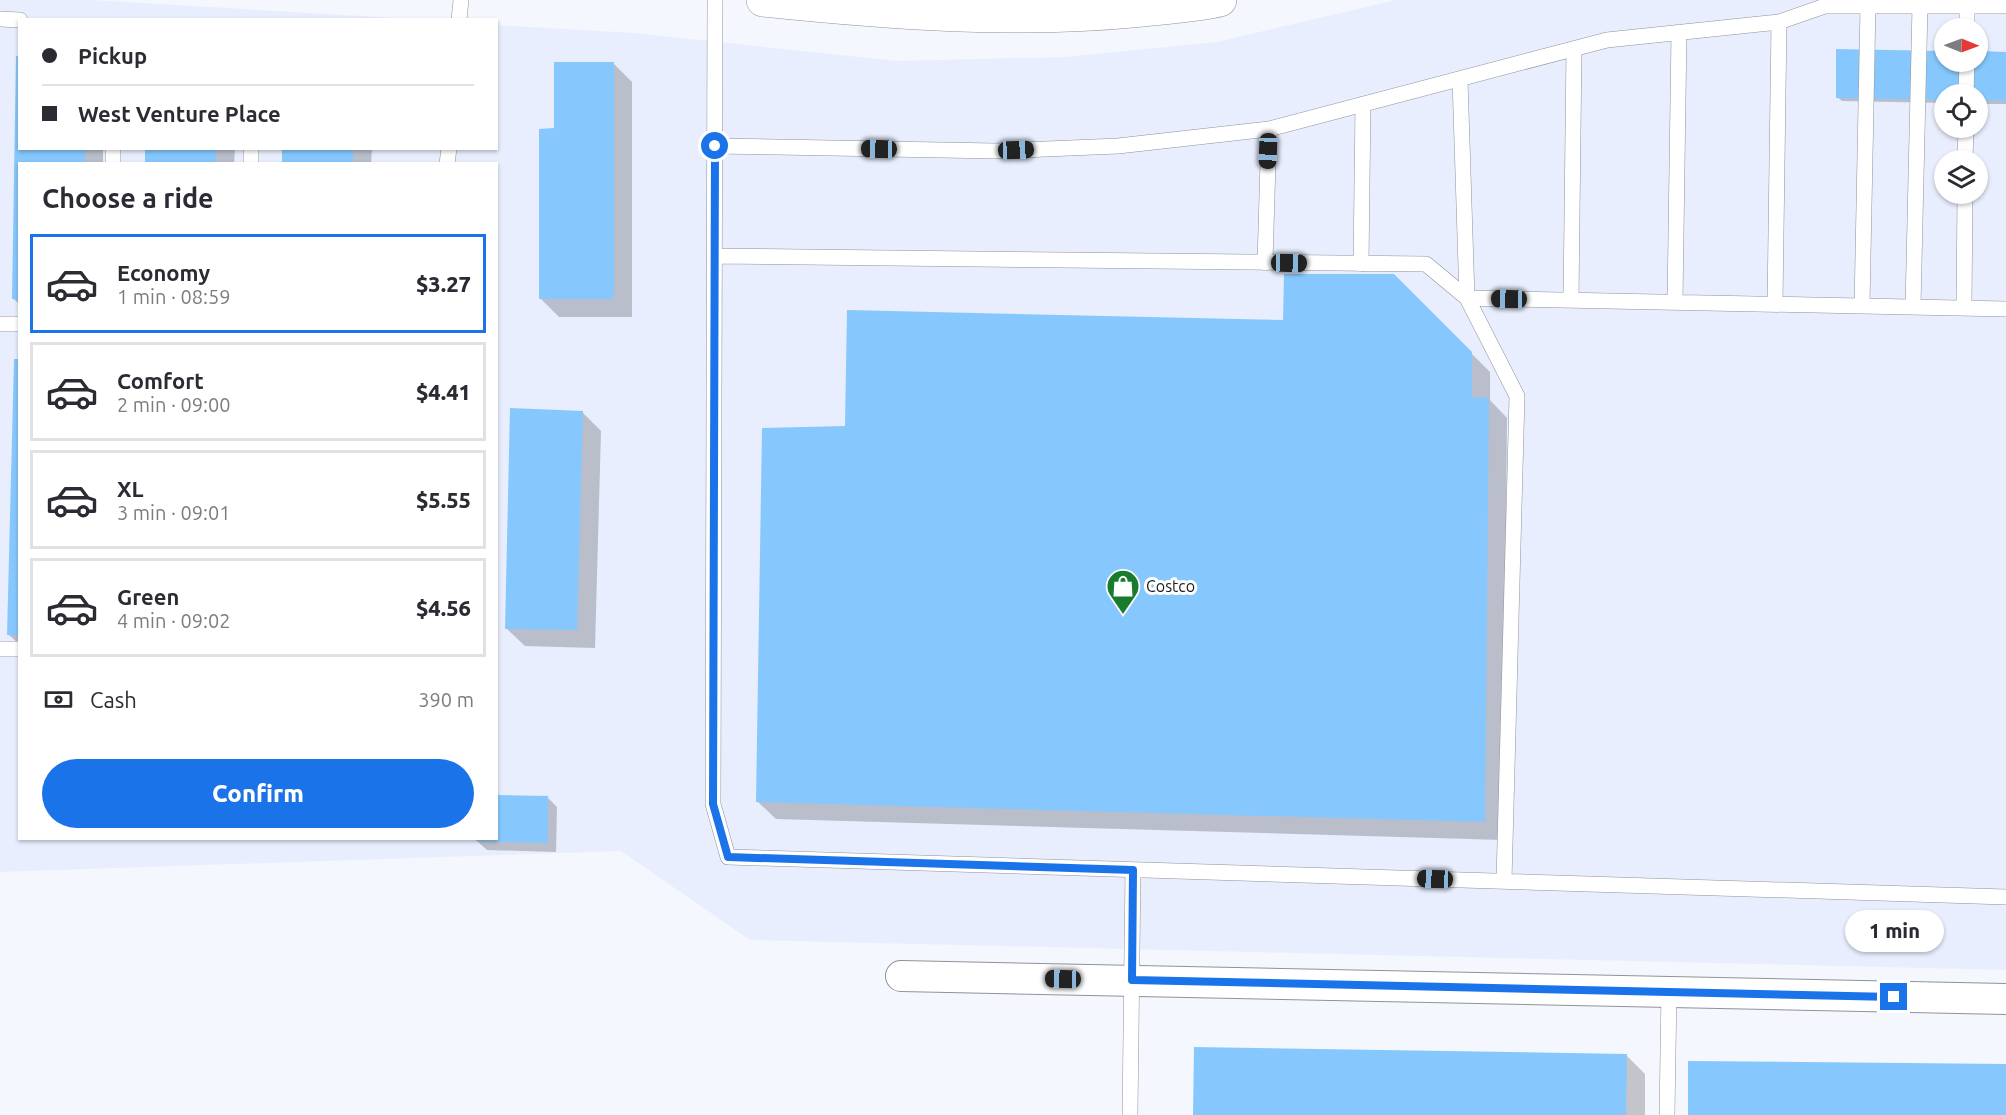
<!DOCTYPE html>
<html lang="en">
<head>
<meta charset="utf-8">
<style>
	body { margin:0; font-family:Ubuntu,sans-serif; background:#f2f2f3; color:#2b2b33; height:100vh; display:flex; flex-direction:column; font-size:22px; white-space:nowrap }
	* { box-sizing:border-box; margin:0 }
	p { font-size:20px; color:#7c7c81 }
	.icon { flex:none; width:33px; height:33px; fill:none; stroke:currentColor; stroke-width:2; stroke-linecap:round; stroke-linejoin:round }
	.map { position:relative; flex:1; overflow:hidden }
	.panel { position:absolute; left:18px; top:162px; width:480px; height:678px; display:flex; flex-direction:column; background:#fff; border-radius:0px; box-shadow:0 2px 4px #0004 }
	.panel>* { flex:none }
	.banner { position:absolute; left:18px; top:18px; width:480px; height:132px; border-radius:0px; box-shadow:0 2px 4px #0004; display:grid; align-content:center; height:132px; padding:0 24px; background:#fff }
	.needle { width:39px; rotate:91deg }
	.controls { position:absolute; left:1934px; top:18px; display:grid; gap:12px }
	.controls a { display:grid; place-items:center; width:54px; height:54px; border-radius:50%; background:#fff; box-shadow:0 2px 4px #0004; font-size:30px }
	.end { position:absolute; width:27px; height:27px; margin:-14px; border:8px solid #1a73e8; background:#fff; box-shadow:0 0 0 3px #fff }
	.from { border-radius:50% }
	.bubble { position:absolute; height:42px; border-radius:21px; background:#fff; box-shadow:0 2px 4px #0004; font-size:20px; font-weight:800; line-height:42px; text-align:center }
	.car { position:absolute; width:18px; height:36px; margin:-18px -9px; border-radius:8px; box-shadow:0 0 4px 2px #0007; background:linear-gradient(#222 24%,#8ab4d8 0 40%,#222 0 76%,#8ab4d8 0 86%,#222 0) }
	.banner b { display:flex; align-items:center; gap:21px; height:57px; font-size:22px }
	.banner b+b { border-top:2px solid #e1e1e2 }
	.banner i { width:15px; height:15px; background:#2b2b33 }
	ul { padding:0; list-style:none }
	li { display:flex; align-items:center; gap:18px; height:99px; margin:0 12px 9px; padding:0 12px; border:3px solid #e1e1e2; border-radius:0px }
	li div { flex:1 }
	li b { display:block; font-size:22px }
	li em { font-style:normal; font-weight:800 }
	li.on { border-color:#1a73e8 }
	li>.icon { width:54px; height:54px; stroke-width:1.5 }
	h2 { padding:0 24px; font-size:27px; line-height:72px }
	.pay { display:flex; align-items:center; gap:15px; height:66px; padding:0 24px; font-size:22px }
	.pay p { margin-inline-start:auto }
	.cta { display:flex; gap:12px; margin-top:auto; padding:12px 24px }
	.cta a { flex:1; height:69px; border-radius:36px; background:#1a73e8; color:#fff; font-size:24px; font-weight:800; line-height:69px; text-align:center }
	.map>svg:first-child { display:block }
</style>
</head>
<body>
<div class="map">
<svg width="2006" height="1115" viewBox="0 0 2006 1115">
	<rect width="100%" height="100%" fill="#f5f7fe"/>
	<path fill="#e8eefd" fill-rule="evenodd" d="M 0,0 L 92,0 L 411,19 L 20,20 L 20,148 L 496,148 L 497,25 L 634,33 L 897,61 L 1064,57 L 1217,42 L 1396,0 L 2006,0 L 2006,970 L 750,940 L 621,851 L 0,872 ZM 1944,28 L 1977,28 L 1977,62 L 1944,62 ZM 1944,94 L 1977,94 L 1977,128 L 1944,128 ZM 1944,160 L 1977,160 L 1977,194 L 1944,194 ZM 20,164 L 496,164 L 496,838 L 20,838 Z"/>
	<path fill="#0003" d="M 1944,52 L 1944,62 L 1977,62 L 1977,53 L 2006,53 L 2006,104 L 1977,104 L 1977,94 L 1944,94 L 1944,103 L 1842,101 L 1837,97 Z
		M 614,64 L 632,82 L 632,317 L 559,317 L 540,298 L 556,130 Z
		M 20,148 L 103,148 L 103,164 L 20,164 L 20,305 L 14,299 Z
		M 147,148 L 235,148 L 234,164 L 147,164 Z
		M 284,148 L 372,148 L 371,164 L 283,164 Z
		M 1394,276 L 1490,372 L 1490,400 L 1507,418 L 1503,840 L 776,819 L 757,801 L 847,428 L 1285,322 Z
		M 20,360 L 20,645 L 9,635 Z
		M 582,412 L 601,431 L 595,648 L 525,646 L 506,628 Z
		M 547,797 L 557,807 L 556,852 L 487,850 L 477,841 L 496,838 Z
		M 1627,1056 L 1645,1074 L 1645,1115 L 1195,1115 Z"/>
	<path fill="#86c8fe" d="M 1836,49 L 1944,51 L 1944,62 L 1977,62 L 1977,51 L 2006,52 L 2006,101 L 1977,100 L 1977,94 L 1944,94 L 1944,100 L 1836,98 Z
		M 16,56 L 20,56 L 20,148 L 85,148 L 85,164 L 20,164 L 20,300 L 12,299 Z
		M 554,62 L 614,62 L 614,299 L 539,299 L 539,129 L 554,128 Z
		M 145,148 L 216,148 L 216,164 L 145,164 Z
		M 282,148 L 353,148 L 353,164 L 282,164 Z
		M 1284,274 L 1394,274 L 1472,352 L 1472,397 L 1489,398 L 1485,822 L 756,802 L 762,428 L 845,426 L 847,310 L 1283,320 Z
		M 14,359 L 20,359 L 20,636 L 7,635 Z
		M 510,408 L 583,411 L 577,630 L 505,629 Z
		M 496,795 L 548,796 L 548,843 L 476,841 L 476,838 L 496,838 Z
		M 1194,1047 L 1627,1054 L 1626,1115 L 1193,1115 Z
		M 1688,1061 L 2006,1064 L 2006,1115 L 1688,1115 Z"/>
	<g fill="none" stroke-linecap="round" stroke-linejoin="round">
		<defs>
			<path id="lane" d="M 715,0 L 713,804 L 728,857 L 2006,897
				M 0,19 L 20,20
				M 459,20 L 461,0
				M 1779,22 L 1825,6 L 2006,6
				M 1967,28 L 1967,6
				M 1460,79 L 1467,298 L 2006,309
				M 1966,94 L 1967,62
				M 715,146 L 996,151 L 1118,146 L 1269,129 L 1607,40 L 1779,22 L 1775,304
				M 1965,160 L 1966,128
				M 113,164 L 113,148
				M 251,164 L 251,148
				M 447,164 L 449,148
				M 715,256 L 1426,264 L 1467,298 L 1517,396 L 1504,881
				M 1265,263 L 1269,129
				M 1361,264 L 1363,104
				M 1571,300 L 1574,49
				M 1675,302 L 1679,32
				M 1862,306 L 1868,6
				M 1913,307 L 1920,6
				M 1964,308 L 1965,194
				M 0,324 L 20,324
				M 0,649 L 20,649
				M 1130,1115 L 1133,870
				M 1667,1115 L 1669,992"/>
			<path id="street" d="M 901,976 L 2006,999"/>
			<path id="secondary" d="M 763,0 C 889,13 1016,23 1142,10 C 1168,7 1195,6 1220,0"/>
		</defs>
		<use href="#lane" stroke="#8f9299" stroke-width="16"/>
		<use href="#street" stroke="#8f9299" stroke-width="32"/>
		<use href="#secondary" stroke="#8f9299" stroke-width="34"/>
		<use href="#lane" stroke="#fff" stroke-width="15"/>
		<use href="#street" stroke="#fff" stroke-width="30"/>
		<use href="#secondary" stroke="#fff" stroke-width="33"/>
	</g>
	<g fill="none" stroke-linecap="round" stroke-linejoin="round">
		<path stroke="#1a73e8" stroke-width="8" d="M 715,146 L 713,804 L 728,857 L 1133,870 L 1132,980 L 1894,997"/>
	</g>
	<defs>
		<symbol id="shop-pin" viewBox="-11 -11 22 30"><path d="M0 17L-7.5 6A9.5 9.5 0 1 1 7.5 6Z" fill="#187b2d" stroke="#fff"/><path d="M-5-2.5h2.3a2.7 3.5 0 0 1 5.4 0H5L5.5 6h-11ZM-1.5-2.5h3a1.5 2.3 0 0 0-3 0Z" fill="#fff"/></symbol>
	</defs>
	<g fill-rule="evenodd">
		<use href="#shop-pin" x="1104" y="567" width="38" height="52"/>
	</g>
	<g text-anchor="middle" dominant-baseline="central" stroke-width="6" stroke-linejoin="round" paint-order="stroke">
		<g font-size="16" fill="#1b1c1f" stroke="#fff" text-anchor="start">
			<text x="1146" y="586">Costco</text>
		</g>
	</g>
</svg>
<div class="controls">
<a><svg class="needle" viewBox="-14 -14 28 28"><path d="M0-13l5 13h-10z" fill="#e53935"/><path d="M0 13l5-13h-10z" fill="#7c7c81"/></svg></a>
<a><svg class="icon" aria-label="locate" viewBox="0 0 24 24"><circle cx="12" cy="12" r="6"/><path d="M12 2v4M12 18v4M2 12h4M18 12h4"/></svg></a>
<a><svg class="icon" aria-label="layers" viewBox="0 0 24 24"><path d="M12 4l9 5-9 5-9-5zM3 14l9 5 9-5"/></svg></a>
</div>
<i class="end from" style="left:715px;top:146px"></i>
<i class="end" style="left:1894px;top:997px"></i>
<div class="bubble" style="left:1845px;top:910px;width:99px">1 min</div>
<i class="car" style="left:879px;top:149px;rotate:271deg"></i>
<i class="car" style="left:1016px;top:150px;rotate:88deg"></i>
<i class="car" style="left:1268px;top:151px;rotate:182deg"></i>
<i class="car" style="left:1289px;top:263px;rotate:91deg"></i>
<i class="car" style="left:1509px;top:299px;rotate:271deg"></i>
<i class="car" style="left:1435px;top:879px;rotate:272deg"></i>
<i class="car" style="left:1063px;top:979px;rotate:271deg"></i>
<div class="banner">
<b><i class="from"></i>Pickup</b>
<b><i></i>West Venture Place</b>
</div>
<section class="panel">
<h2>Choose a ride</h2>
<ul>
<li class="on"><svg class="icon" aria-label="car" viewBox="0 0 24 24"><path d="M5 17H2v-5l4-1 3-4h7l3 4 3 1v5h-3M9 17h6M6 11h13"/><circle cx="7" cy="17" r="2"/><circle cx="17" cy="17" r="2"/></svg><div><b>Economy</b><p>1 min · 08:59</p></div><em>$3.27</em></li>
<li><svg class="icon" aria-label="car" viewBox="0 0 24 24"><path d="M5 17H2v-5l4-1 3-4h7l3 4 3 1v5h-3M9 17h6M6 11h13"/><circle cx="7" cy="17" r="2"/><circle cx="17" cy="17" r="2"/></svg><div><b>Comfort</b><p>2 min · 09:00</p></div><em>$4.41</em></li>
<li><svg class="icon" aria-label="car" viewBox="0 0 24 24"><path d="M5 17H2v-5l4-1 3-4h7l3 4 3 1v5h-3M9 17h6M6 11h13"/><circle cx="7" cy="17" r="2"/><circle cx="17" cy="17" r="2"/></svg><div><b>XL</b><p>3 min · 09:01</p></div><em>$5.55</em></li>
<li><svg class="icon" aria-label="car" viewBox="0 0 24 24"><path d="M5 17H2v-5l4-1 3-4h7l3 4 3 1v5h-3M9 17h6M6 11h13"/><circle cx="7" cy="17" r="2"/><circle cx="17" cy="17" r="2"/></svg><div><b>Green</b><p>4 min · 09:02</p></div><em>$4.56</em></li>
</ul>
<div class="pay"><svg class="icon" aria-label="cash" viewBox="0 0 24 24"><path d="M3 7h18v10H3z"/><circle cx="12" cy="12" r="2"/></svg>Cash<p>390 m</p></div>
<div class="cta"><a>Confirm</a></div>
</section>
</div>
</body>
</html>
